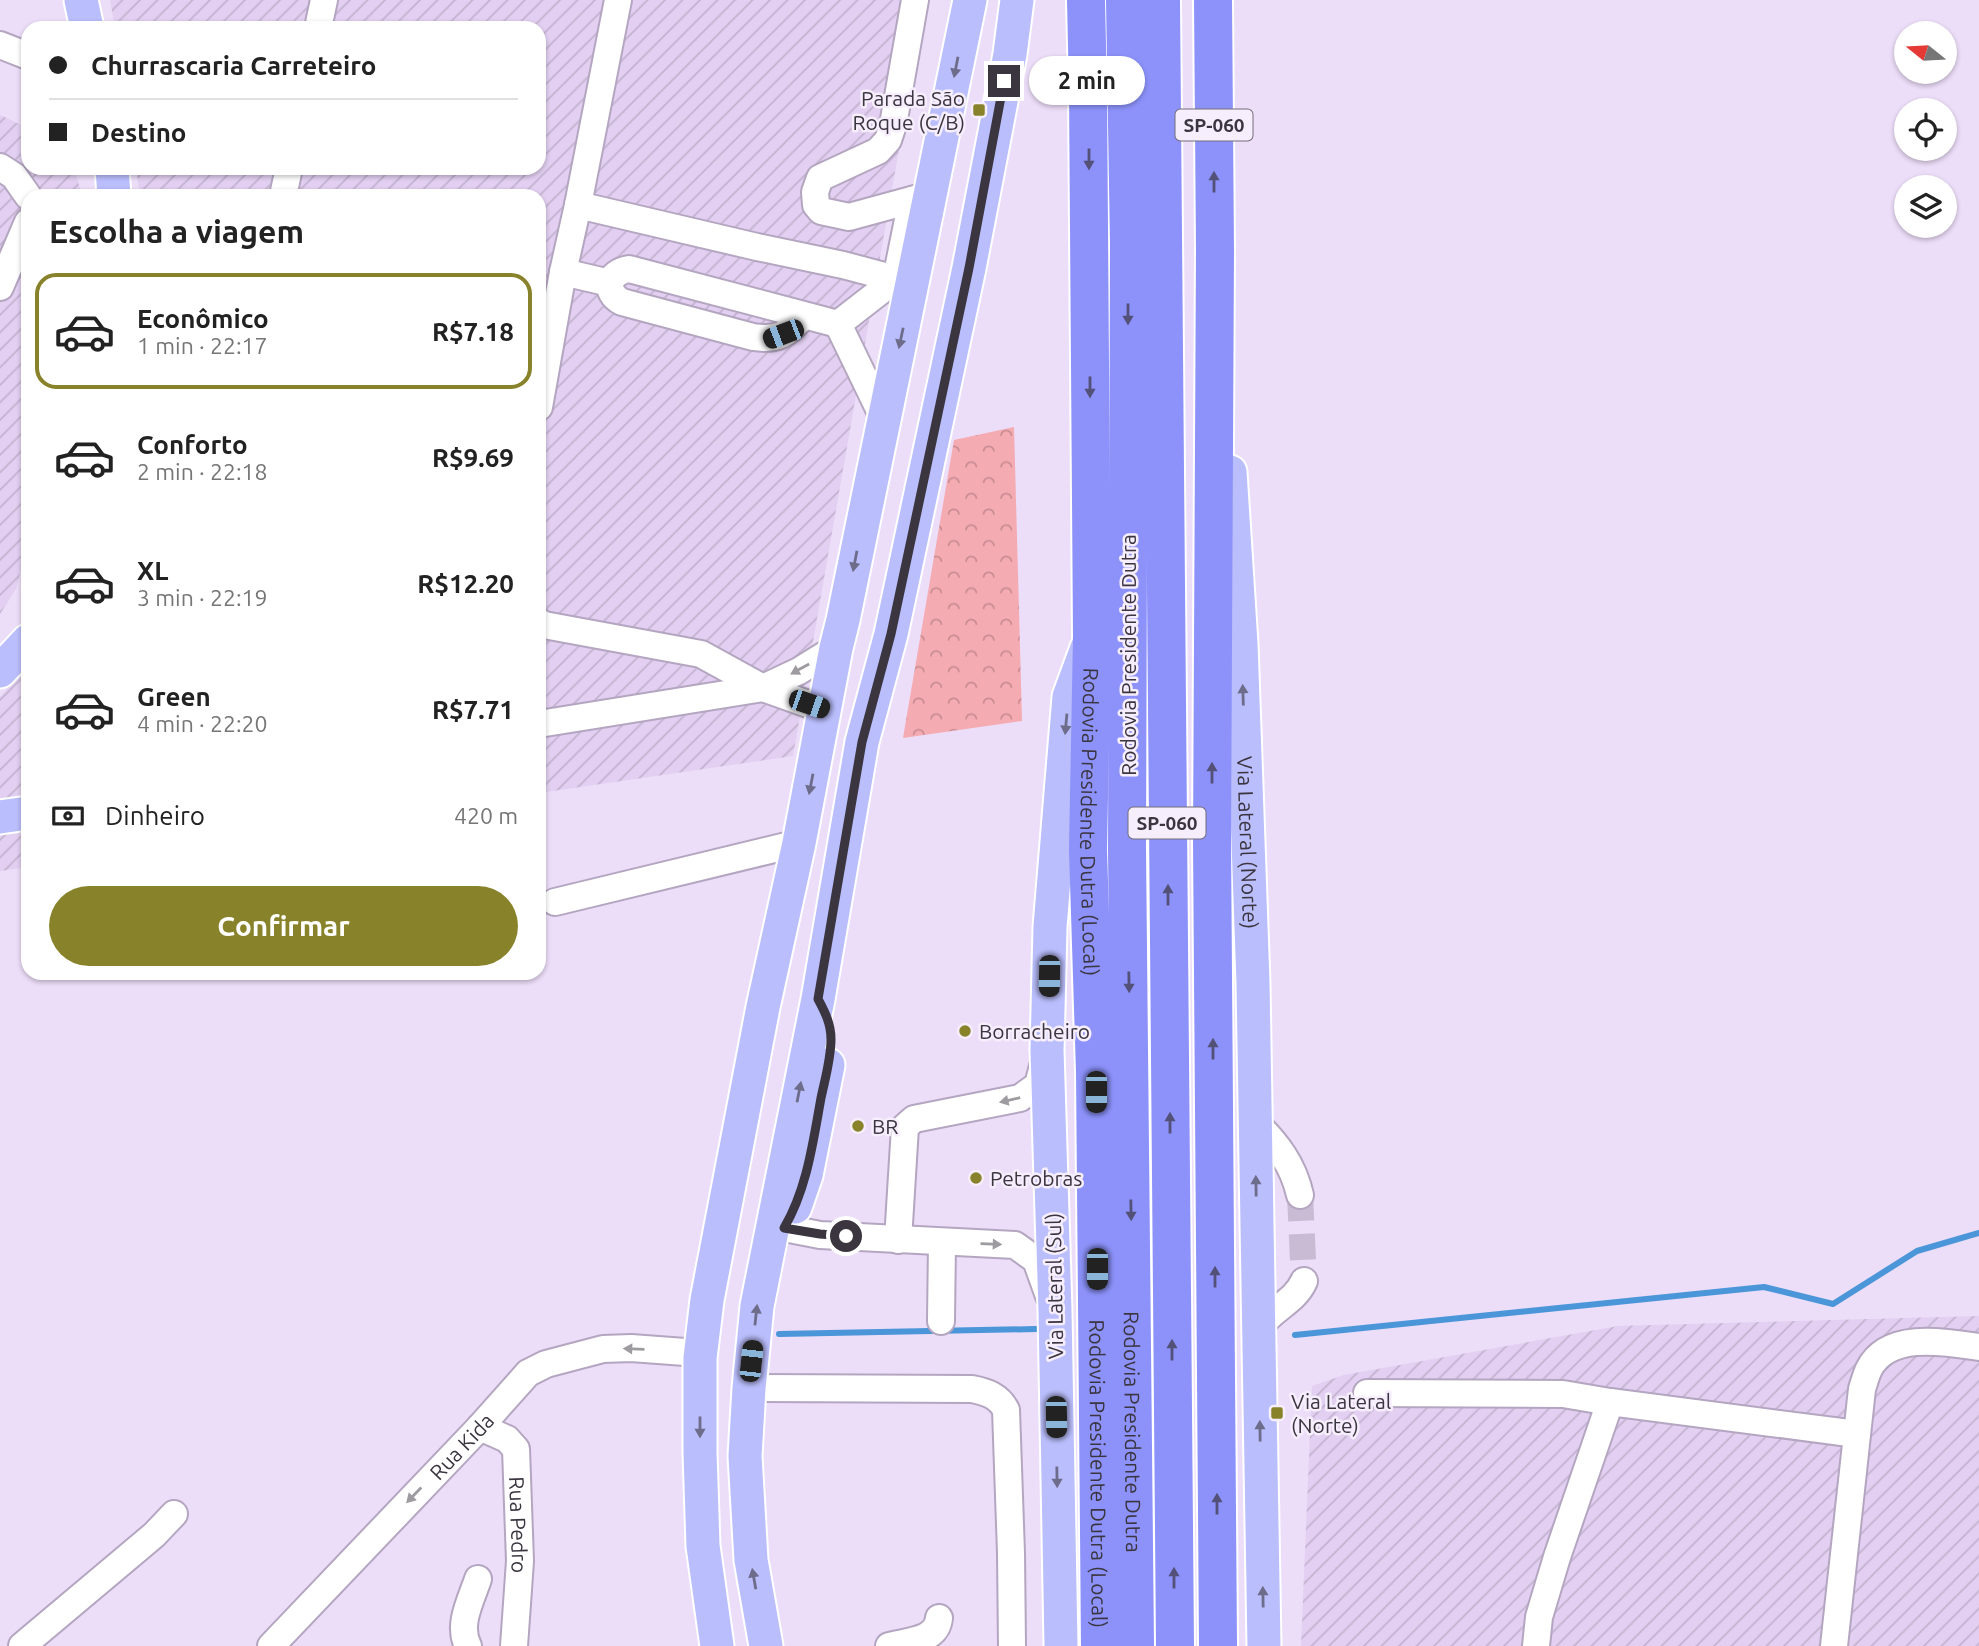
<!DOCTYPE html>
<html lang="pt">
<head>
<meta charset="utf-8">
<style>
	body { margin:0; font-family:Ubuntu,sans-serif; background:#f2f2f2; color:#222; height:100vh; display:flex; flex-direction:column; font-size:26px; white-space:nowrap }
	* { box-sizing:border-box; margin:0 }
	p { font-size:23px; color:#767676 }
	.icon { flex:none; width:38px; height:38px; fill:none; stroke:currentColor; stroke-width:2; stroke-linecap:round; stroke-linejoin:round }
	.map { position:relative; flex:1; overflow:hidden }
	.drawer { position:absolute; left:21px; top:189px; width:525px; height:791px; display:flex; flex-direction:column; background:#fff; border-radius:21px; box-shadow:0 2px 5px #0004 }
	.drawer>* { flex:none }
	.top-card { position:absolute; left:21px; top:21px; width:525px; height:154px; border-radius:21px; box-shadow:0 2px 5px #0004; display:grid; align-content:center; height:154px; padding:0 28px; background:#fff }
	.needle { width:46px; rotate:288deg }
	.controls { position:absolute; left:1894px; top:21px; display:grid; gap:14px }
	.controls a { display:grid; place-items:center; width:63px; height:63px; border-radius:50%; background:#fff; box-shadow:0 2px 5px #0004; font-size:35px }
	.end { position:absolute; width:32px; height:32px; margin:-16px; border:9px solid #3b3540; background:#fff; box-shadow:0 0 0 4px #fff }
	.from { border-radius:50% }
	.bubble { position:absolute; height:49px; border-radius:24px; background:#fff; box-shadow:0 2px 5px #0004; font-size:23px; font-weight:600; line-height:49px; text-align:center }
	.car { position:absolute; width:21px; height:42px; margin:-21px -10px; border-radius:9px; box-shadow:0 0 5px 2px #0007; background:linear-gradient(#222 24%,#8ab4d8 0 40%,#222 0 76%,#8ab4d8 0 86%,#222 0) }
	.top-card b { display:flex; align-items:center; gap:24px; height:66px; font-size:26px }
	.top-card b+b { border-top:2px solid #e0e0e0 }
	.top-card i { width:18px; height:18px; background:#222 }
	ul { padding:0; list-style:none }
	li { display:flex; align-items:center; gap:21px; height:116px; margin:0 14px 10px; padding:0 14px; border:4px solid transparent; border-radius:21px }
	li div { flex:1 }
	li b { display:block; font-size:26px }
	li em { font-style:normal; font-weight:600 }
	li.selected { border-color:#88832b }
	li>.icon { width:63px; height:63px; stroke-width:1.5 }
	h2 { padding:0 28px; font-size:32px; line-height:84px }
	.pay { display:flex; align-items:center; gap:18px; height:77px; padding:0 28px; font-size:26px }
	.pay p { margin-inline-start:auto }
	.cta { display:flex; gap:14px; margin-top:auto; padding:14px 28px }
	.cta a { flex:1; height:80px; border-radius:42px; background:#88832b; color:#fff; font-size:28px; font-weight:600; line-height:80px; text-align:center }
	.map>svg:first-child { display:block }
</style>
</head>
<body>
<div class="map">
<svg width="1979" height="1646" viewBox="0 0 1979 1646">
	<defs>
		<pattern id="industrial-furrows" width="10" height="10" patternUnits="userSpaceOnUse" patternTransform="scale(1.75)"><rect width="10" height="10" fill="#e2cff1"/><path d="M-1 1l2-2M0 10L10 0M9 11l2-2" fill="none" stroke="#c3b2d0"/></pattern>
		<pattern id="forest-crowns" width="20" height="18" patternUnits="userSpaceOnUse" patternTransform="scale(1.75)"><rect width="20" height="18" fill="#f5abb2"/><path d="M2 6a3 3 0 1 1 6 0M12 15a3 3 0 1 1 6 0" fill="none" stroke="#c88c92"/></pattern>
	</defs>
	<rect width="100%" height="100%" fill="#ecddf8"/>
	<path fill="url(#industrial-furrows)" d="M 110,0 L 925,0 L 793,756 L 539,793 L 539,196 L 140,196 L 136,168 L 539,168 L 539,28 L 115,28 Z
		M 0,115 L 28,128 L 28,168 L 74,168 L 82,195 L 28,196 L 28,543 L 16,589 L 0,614 Z
		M 28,666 L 28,867 L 0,871 L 0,697 Z
		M 1979,1316 L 1979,1646 L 1301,1646 L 1312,1386 L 1344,1375 L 1618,1326 Z"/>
	<path fill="url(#forest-crowns)" d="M 1014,427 L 1022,721 L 903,738 L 954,440 Z"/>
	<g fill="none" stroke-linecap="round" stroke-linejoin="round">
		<path stroke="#4a96d9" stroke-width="6" d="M 779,1334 L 1036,1329
			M 1295,1335 L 1764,1287 L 1833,1304 L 1917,1251 L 1979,1233"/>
		<path stroke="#c9bbd3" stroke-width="26" stroke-dasharray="26 13" stroke-linecap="butt" d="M 1300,1195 L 1304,1281"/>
		<defs>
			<g id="minor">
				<path d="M 618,0 L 578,205 L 757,247 L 843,265 L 907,282"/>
				<path d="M 915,0 L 893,125 L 888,140 L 878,151 L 820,178 L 815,192 L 816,205 L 821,211 L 849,217 L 926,196"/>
				<path d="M 318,28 L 324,0"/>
				<path d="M 0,45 L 28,56"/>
				<path d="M 0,167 L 14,176 L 28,196"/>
				<path d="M 283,196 L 289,168"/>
				<path d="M 563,272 L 610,283"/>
				<path d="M 0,287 L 28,222"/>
				<path d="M 804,315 C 788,334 778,341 753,337 L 622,302 C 603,292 608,272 629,269 L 838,324 L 896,279 L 912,200"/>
				<path d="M 838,324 L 883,417"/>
				<path d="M 539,407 L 563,272 L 578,205"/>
				<path d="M 539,622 L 544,625 L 701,654 L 763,688 L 825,710"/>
				<path d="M 539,724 L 763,688 L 799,671 L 836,648"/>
				<path d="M 555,902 L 799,843"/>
				<path d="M 1255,1122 C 1277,1144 1293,1164 1300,1195"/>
				<path d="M 784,1228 L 820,1235 L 1015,1245 L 1036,1260 L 1049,1296"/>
				<path d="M 898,1240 L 905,1127 L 914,1119 L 1020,1098 L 1038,1085 L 1045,1059"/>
				<path d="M 941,1321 L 942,1242"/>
				<path d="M 1259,1328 C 1271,1309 1295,1302 1304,1281"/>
				<path d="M 749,1388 L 972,1389 C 987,1392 999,1396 1006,1410 L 1011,1553 L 1012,1646"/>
				<path d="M 1367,1393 L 1563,1394 L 1610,1402"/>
				<path id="s1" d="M 480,1427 L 507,1439 L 516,1449 L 520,1561 L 514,1646"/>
				<path d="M 22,1646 L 154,1535 L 174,1514"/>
				<path id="s2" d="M 271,1646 L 480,1427 L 528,1373 L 546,1364 L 603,1349 L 631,1348 L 685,1352 L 700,1358"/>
				<path d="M 468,1646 C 457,1625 471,1600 478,1579"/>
				<path d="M 889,1646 C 908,1641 937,1641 939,1618"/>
				<path d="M 1536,1646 L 1539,1617 L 1557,1557 L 1610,1402 L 1857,1434"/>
				<path d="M 1834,1646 L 1862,1389 C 1864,1383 1866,1375 1869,1369 C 1888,1331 1946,1342 1979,1347"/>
			</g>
			<g id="major">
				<path d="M 81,0 L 87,28"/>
				<path d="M 112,168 L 114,196"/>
				<path id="s3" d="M 1230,472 L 1241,644 L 1253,983 L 1264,1646"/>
				<path d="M 0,671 L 28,641"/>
				<path d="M 0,817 L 28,813"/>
				<path d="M 795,1207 L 806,1175 L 828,1065"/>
				<path d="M 717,1646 L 703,1546 L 700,1453 L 700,1358 L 707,1300 L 763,1007 L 799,843 L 836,648 L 843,620 C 884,413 929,207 970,0"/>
				<path d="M 766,1646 L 751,1560 L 745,1456 L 749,1388 L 757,1306 L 818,999 L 862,742 L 891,634 L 969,268 L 1010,54 L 1017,0"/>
				<path d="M 1061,1646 L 1055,1311 L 1047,1050 L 1050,927 L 1069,697 L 1087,648"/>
			</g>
			<g id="highway">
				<path id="s4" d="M 1086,0 L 1088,91 L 1092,636 L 1088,850 L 1095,1071 L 1100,1646"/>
				<path id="s5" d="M 1125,0 L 1129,245 L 1127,849 L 1135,1646"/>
				<path d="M 1161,0 L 1175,1646"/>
				<path d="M 1213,0 L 1215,250 L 1212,841 L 1218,1646"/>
			</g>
		</defs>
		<use href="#minor" stroke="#b4a6c0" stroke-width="30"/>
		<use href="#major" stroke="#fff" stroke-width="37"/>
		<use href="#highway" stroke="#fff" stroke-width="42"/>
		<use href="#minor" stroke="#fff" stroke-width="26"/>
		<use href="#major" stroke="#babefc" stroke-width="33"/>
		<use href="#highway" stroke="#8c92fa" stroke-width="38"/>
	</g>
	<defs><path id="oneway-solid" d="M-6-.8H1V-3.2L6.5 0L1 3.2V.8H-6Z" transform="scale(1.75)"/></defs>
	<g fill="#6e6c8b">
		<use href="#oneway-solid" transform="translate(956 67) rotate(101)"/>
		<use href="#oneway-solid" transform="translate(901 338) rotate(102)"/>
		<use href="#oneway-solid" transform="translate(855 561) rotate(101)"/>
		<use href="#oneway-solid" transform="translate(1243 695) rotate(-92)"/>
		<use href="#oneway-solid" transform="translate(1066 724) rotate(95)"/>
		<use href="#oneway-solid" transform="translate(811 784) rotate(101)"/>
		<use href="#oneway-solid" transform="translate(799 1092) rotate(-79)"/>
		<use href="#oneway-solid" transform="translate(1256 1186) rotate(-91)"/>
		<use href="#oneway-solid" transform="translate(756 1315) rotate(-84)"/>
		<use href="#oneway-solid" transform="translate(700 1427) rotate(90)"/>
		<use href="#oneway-solid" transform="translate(1260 1431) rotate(-91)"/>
		<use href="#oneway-solid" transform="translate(1057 1477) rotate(89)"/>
		<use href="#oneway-solid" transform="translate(754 1579) rotate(-100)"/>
		<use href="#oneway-solid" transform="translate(1263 1597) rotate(-91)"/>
	</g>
	<g fill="#535178">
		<use href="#oneway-solid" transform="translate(1089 159) rotate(90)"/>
		<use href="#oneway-solid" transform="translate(1214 182) rotate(-90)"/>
		<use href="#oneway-solid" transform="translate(1128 314) rotate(90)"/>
		<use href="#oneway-solid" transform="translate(1090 387) rotate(90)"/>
		<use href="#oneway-solid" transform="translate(1212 773) rotate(-90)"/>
		<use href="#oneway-solid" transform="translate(1168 895) rotate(-90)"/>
		<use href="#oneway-solid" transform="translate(1129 982) rotate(89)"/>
		<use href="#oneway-solid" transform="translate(1213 1049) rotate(-90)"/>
		<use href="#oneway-solid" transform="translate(1170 1123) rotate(-90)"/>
		<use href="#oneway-solid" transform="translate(1131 1210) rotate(89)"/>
		<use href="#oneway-solid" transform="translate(1215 1277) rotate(-90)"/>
		<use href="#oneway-solid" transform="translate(1172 1350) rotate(-90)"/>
		<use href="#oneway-solid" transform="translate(1217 1504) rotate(-90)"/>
		<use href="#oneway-solid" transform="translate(1174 1578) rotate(-90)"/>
	</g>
	<g fill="#9d9aa0">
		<use href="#oneway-solid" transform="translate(800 669) rotate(151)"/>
		<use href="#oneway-solid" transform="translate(1010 1100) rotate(167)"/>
		<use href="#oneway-solid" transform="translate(991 1244) rotate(2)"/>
		<use href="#oneway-solid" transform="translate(634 1349) rotate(-178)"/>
		<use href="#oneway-solid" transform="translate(414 1495) rotate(134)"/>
	</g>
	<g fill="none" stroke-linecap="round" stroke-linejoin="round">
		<path stroke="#3b3540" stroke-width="9" d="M 846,1236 L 820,1234 L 784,1228 C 807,1189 813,1142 821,1098 C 825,1079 831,1059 831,1039 C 831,1024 825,1012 818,999 L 862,742 L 891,634 L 969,268 L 1004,81"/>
	</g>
	<g fill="#88832b" stroke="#f6edfd" stroke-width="2.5">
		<rect x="972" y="103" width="14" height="14" rx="3.5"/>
		<circle cx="965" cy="1031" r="7"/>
		<circle cx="858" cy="1126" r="7"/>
		<circle cx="976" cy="1178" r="7"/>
		<rect x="1270" y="1406" width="14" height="14" rx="3.5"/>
	</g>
	<g text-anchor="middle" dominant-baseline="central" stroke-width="5" stroke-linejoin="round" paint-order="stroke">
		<g fill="#f6edfd" stroke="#736c79" stroke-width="2">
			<rect x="1175.5" y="109.5" width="77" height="31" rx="5"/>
			<rect x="1128.5" y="807.5" width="77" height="31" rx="5"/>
		</g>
		<g font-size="19" font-weight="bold" fill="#3b3540">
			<text x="1214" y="125">SP-060</text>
			<text x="1167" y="823">SP-060</text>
		</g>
		<g font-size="21" fill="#3b3540" stroke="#f6edfd" text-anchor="start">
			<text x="965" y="98" text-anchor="end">Parada São<tspan x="965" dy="24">Roque (C/B)</tspan></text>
			<text x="979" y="1031">Borracheiro</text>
			<text x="872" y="1126">BR</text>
			<text x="990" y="1178">Petrobras</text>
			<text x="1291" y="1401">Via Lateral<tspan x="1291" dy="24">(Norte)</tspan></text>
		</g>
		<g font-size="21" fill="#3b3540" stroke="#f6edfd">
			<text transform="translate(1128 655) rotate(-90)">Rodovia Presidente Dutra</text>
			<text stroke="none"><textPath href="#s4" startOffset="822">Rodovia Presidente Dutra (Local)</textPath></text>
			<text stroke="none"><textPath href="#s3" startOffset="371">Via Lateral (Norte)</textPath></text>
			<text transform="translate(1054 1286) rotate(-91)">Via Lateral (Sul)</text>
			<text stroke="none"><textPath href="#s5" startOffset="1432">Rodovia Presidente Dutra</textPath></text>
			<text stroke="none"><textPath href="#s2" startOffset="276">Rua Kida</textPath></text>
			<text stroke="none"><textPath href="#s4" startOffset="1474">Rodovia Presidente Dutra (Local)</textPath></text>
			<text stroke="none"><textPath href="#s1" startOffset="119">Rua Pedro</textPath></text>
		</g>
	</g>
</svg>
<div class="controls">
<a><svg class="needle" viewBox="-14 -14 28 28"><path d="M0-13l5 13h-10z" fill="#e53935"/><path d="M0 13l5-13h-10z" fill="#767676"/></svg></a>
<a><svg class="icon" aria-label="locate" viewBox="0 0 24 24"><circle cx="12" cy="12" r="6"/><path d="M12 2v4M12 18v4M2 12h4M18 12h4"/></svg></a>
<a><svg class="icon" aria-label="layers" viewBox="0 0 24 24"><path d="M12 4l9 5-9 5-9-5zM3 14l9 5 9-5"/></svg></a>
</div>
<i class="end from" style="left:846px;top:1236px"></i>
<i class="end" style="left:1004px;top:81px"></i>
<div class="bubble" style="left:1029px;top:56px;width:116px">2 min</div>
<i class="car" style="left:783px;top:334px;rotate:249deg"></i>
<i class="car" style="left:809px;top:704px;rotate:109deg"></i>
<i class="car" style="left:1049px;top:976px;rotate:181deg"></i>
<i class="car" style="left:1096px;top:1092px;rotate:180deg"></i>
<i class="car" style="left:1097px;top:1269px;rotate:180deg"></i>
<i class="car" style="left:751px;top:1361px;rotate:6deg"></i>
<i class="car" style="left:1056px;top:1417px;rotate:179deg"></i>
<div class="top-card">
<b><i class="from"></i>Churrascaria Carreteiro</b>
<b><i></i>Destino</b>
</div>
<section class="drawer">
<h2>Escolha a viagem</h2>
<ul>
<li class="selected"><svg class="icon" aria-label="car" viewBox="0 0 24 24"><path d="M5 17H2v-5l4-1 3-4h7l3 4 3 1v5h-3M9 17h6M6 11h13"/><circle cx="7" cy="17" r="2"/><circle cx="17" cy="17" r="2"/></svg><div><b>Econômico</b><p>1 min · 22:17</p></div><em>R$7.18</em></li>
<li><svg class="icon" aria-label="car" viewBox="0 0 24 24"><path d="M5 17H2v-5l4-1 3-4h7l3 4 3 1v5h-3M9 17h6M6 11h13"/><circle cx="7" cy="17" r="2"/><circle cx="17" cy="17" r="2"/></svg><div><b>Conforto</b><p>2 min · 22:18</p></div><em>R$9.69</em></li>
<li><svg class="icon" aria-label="car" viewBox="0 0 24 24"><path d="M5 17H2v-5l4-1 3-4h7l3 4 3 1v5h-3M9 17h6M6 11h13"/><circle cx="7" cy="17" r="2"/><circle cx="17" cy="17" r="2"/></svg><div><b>XL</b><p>3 min · 22:19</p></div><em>R$12.20</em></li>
<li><svg class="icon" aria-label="car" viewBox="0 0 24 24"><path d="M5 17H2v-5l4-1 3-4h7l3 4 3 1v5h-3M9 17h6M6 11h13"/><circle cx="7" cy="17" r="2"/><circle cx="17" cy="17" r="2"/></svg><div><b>Green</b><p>4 min · 22:20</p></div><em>R$7.71</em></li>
</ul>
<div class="pay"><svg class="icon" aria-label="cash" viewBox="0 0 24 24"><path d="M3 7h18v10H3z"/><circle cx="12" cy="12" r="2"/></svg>Dinheiro<p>420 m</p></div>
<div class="cta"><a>Confirmar</a></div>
</section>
</div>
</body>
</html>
